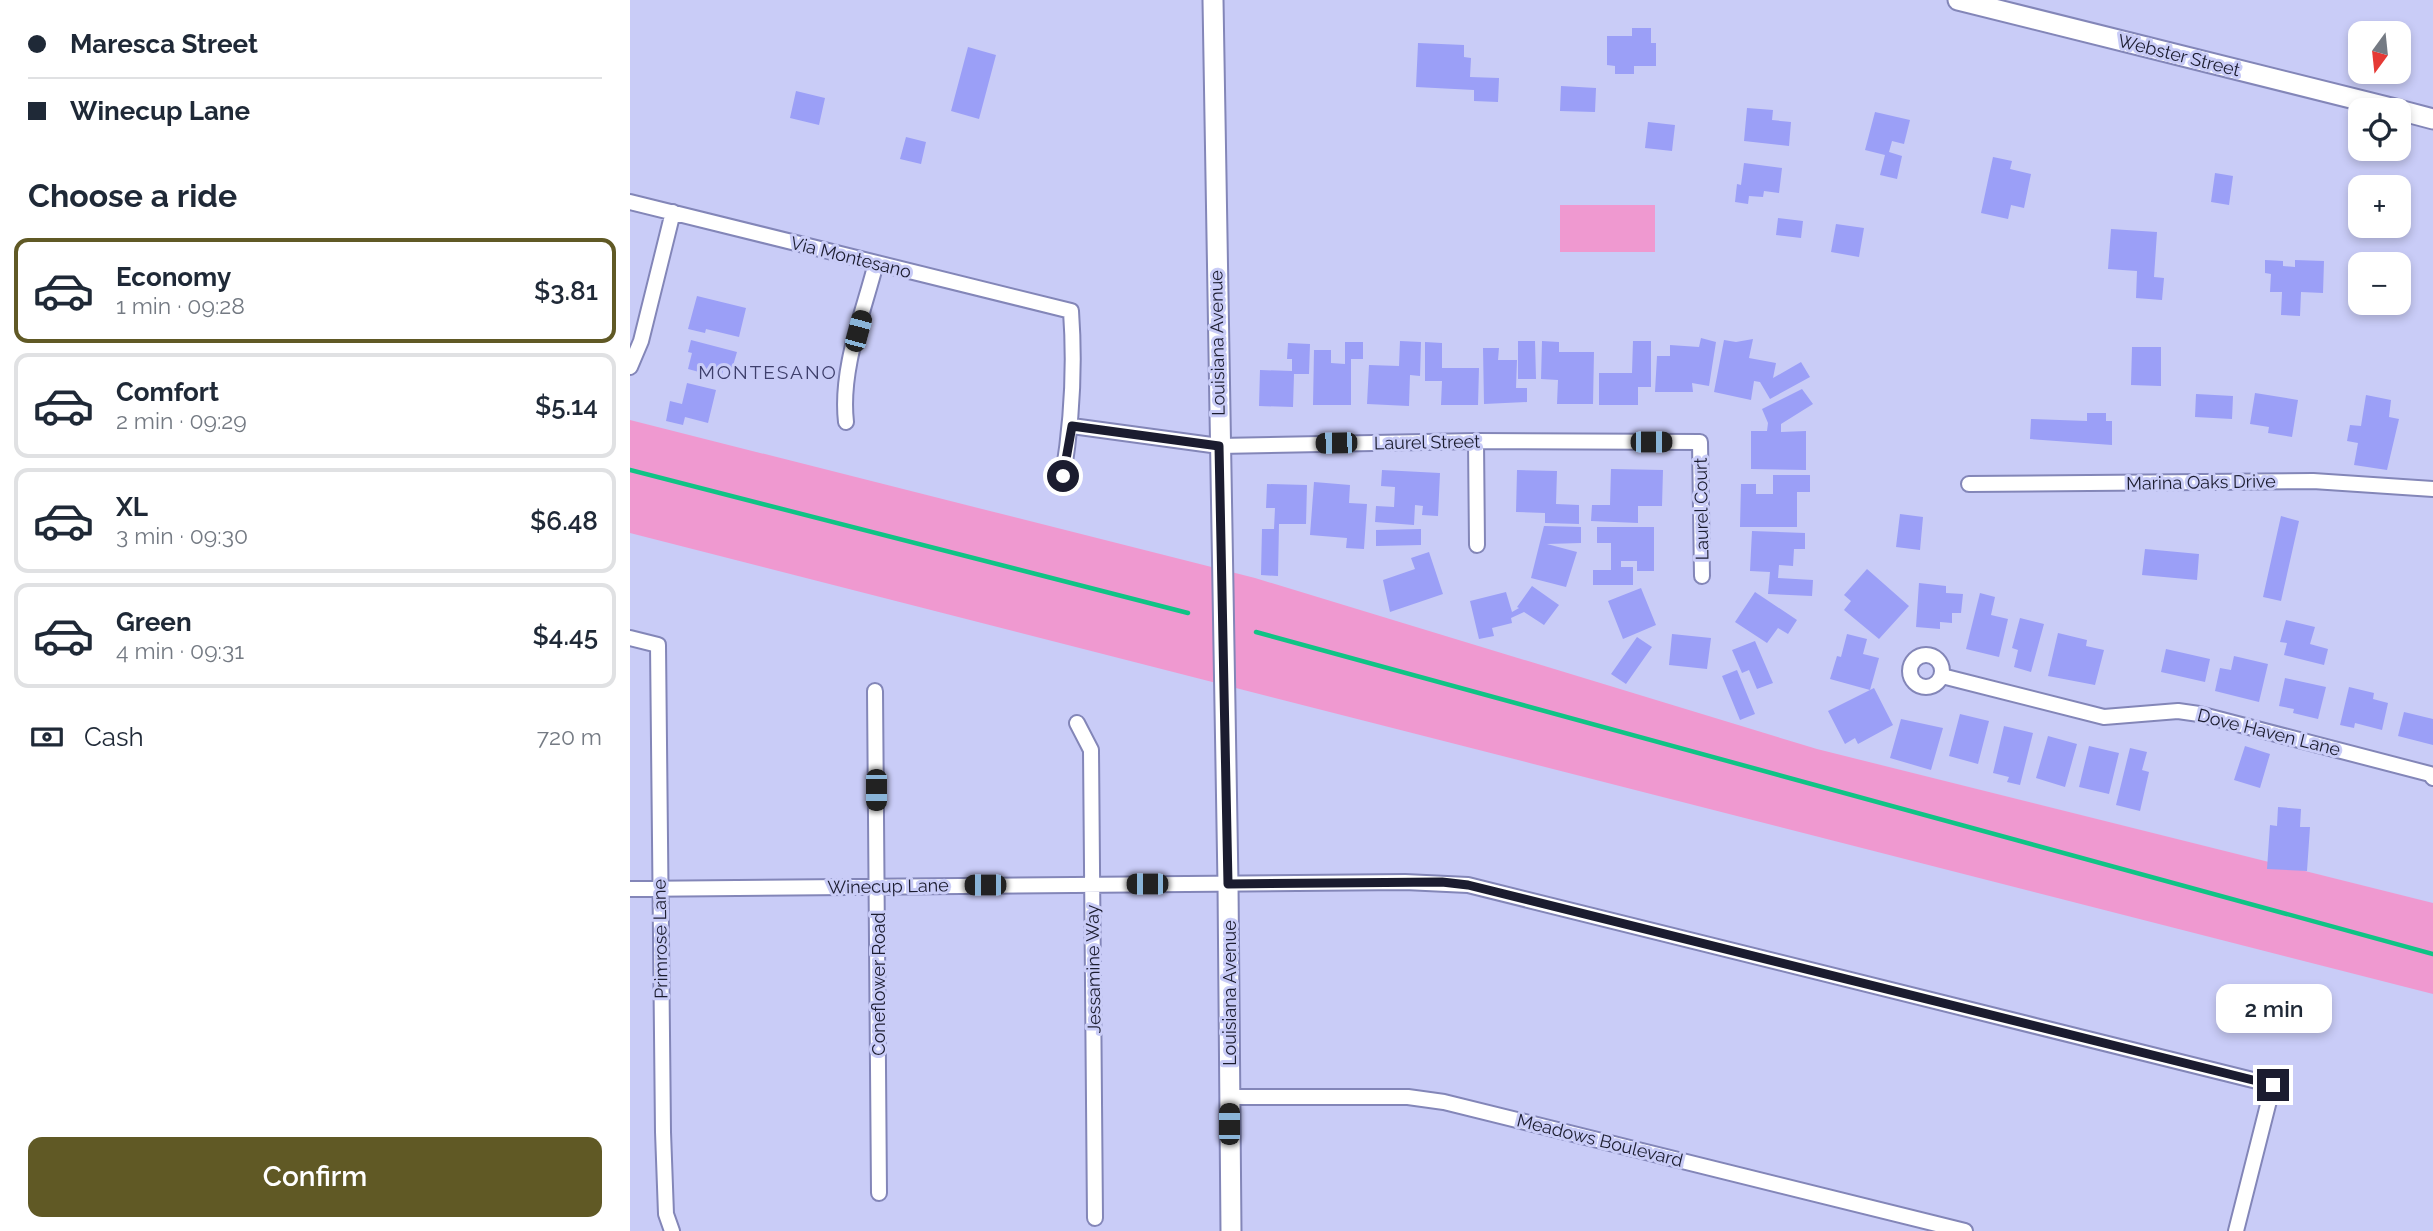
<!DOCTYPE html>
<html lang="en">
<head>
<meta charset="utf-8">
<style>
	body { margin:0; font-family:Raleway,sans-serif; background:#f6f6f7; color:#1f2937; height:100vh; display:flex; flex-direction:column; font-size:26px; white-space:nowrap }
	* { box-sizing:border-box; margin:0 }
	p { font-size:23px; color:#747a83 }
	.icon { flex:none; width:38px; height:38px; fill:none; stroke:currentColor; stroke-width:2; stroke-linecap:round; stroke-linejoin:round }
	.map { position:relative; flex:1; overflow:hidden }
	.side { display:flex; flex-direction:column; background:#fff; width:630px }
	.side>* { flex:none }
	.top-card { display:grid; align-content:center; height:154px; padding:0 28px; background:#fff }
	.needle { width:46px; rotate:195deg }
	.buttons { position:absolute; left:1718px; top:21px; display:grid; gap:14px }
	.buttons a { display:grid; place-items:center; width:63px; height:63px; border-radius:14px; background:#fff; box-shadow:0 4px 10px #0003; font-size:35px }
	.end { position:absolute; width:32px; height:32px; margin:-16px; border:9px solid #1b1c2f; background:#fff; box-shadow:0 0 0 4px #fff }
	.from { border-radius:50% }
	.bubble { position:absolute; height:49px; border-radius:14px; background:#fff; box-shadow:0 4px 10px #0003; font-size:23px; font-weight:600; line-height:49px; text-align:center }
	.car { position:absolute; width:21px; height:42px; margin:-21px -10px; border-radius:9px; box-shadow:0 0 5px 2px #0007; background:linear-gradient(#222 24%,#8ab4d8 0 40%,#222 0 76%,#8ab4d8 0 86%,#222 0) }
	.top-card b { display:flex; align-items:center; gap:24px; height:66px; font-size:26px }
	.top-card b+b { border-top:2px solid #e0e1e3 }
	.top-card i { width:18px; height:18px; background:#1f2937 }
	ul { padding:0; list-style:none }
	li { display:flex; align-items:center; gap:21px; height:105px; margin:0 14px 10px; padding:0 14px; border:4px solid #e0e1e3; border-radius:14px }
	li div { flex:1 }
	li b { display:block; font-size:26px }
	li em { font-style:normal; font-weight:600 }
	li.current { border-color:#605925 }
	li>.icon { width:63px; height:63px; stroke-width:1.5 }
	h2 { padding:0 28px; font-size:32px; line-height:84px }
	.pay { display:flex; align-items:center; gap:18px; height:77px; padding:0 28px; font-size:26px }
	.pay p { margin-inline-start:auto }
	.button { display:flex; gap:14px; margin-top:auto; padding:14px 28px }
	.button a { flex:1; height:80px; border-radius:14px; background:#605925; color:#fff; font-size:28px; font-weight:600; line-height:80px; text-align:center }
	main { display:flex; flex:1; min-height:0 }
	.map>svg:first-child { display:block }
</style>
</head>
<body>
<main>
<section class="side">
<div class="top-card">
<b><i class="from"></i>Maresca Street</b>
<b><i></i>Winecup Lane</b>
</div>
<h2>Choose a ride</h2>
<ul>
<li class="current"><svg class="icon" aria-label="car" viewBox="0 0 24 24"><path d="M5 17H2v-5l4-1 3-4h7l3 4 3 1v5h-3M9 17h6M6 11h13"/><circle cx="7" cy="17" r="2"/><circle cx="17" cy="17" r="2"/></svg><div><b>Economy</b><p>1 min · 09:28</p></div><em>$3.81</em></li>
<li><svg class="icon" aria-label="car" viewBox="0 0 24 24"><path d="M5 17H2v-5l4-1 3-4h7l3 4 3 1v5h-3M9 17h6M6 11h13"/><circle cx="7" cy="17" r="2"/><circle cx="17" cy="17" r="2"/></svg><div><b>Comfort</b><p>2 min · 09:29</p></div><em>$5.14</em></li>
<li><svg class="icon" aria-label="car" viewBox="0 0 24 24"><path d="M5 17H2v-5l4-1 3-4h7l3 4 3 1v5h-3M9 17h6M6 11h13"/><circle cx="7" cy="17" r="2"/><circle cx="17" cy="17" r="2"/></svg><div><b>XL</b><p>3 min · 09:30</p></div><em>$6.48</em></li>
<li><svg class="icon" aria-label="car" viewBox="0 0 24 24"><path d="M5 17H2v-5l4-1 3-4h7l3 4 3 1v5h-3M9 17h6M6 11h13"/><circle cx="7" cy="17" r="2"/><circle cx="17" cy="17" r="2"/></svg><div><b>Green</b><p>4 min · 09:31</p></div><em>$4.45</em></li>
</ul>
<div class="pay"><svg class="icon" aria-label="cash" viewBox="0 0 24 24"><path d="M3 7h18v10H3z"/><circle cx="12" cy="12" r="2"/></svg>Cash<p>720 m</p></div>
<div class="button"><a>Confirm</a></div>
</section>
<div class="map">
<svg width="1803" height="1231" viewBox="0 0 1803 1231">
	<rect width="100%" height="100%" fill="#c9ccf7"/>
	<path fill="#ef99d0" d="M 930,205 L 1025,205 L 1025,252 L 930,252 Z
		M 0,420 L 625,578 L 1187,749 L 1803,903 L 1803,994 L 0,533 Z"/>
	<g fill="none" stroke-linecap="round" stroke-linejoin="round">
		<path stroke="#10c385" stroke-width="4.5" d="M 0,470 L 558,613
			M 626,632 L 1803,954"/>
	</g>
	<path fill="#9b9ff7" d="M 1002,28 L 1021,28 L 1021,43 L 1026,43 L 1026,66 L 1004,66 L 1004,74 L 985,74 L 985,66 L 977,65 L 977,36 L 1002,36 Z
		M 788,43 L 834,45 L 834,57 L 841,58 L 840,77 L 869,78 L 868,102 L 844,101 L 844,90 L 786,87 Z
		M 338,47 L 366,55 L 349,119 L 321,111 Z
		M 931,86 L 966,88 L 965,112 L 930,111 Z
		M 166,91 L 195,98 L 189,125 L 160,118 Z
		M 1117,108 L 1143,110 L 1142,120 L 1161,122 L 1159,146 L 1114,141 Z
		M 1245,112 L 1280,120 L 1274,144 L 1262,141 L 1259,152 L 1272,156 L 1267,179 L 1250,175 L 1255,155 L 1235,150 Z
		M 1018,122 L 1045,125 L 1042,151 L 1015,148 Z
		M 276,137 L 296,142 L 291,164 L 270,159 Z
		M 1363,157 L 1382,161 L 1380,169 L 1401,174 L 1394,208 L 1381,205 L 1378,219 L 1351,213 Z
		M 1114,163 L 1152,168 L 1149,193 L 1134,191 L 1133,197 L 1119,196 L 1118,204 L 1105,202 L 1107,184 L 1111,185 Z
		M 1585,173 L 1603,176 L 1599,205 L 1581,202 Z
		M 1148,218 L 1173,221 L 1171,238 L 1146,235 Z
		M 1206,224 L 1234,228 L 1229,257 L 1201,252 Z
		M 1481,229 L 1527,232 L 1524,277 L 1534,278 L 1532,300 L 1506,298 L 1507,271 L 1478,269 Z
		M 1635,260 L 1653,261 L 1653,266 L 1665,267 L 1665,260 L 1694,261 L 1693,293 L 1671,292 L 1670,316 L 1651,315 L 1652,292 L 1640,292 L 1641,274 L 1635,273 Z
		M 67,296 L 116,308 L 109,337 L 76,329 L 75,333 L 58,329 Z
		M 1071,338 L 1086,342 L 1079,386 L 1062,383 L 1063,392 L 1025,392 L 1027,356 L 1040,356 L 1040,345 L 1069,347 Z
		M 1123,339 L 1119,358 L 1146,363 L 1143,378 L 1171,362 L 1180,377 L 1140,399 L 1130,382 L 1124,381 L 1121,400 L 1084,392 L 1094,340 L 1106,342 Z
		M 61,340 L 107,352 L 102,369 L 94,367 L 91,378 L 58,369 L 62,353 L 58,352 Z
		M 770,341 L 791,342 L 790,376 L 780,375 L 779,406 L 737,404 L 739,365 L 769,366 Z
		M 888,341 L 905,341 L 906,379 L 888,379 Z
		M 912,341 L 929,342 L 929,352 L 964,352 L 963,404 L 927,404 L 928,380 L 911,379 Z
		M 1003,341 L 1021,341 L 1021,387 L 1008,387 L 1008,405 L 969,405 L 969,373 L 1002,373 Z
		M 715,342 L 733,342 L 733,359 L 721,359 L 721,405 L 683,405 L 684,350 L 701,350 L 701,363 L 715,364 Z
		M 795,342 L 812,343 L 812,368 L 849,368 L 848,405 L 811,405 L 812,381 L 795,381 Z
		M 658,343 L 680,344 L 679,374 L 664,374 L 663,407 L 629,406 L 630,370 L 662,371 L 662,359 L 657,359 Z
		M 1502,347 L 1531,347 L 1531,386 L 1501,385 Z
		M 853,348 L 869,348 L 868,360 L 887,360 L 886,388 L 897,388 L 897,402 L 854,404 Z
		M 57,383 L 86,390 L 78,423 L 55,417 L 53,425 L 36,421 L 40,401 L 52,404 Z
		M 1172,389 L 1183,404 L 1151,424 L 1151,432 L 1176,431 L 1176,470 L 1121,469 L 1121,431 L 1137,431 L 1138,423 L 1132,409 Z
		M 1625,393 L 1668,400 L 1662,437 L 1638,433 L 1639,427 L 1620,424 Z
		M 1566,394 L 1603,396 L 1602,419 L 1565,417 Z
		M 1736,395 L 1761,400 L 1759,417 L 1769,419 L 1757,470 L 1724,465 L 1728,443 L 1717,441 L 1720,425 L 1731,426 Z
		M 1457,413 L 1476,413 L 1476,421 L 1482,421 L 1482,445 L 1400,439 L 1401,419 L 1457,421 Z
		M 981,469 L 1033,470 L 1032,506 L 1008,506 L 1008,523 L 961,521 L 962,505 L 980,505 Z
		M 752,470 L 810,473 L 808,516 L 792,515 L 793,506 L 785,505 L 784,525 L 745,522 L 746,506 L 764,507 L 765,487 L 751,486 Z
		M 887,470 L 927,471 L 926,504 L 949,505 L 949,524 L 915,523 L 915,513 L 886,512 Z
		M 1143,475 L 1180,475 L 1180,492 L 1167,492 L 1167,527 L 1110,527 L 1111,484 L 1126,484 L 1126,494 L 1143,494 Z
		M 684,482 L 720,485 L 719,503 L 737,504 L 734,549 L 716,548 L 717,538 L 680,535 Z
		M 637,484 L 677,485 L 676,524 L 649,524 L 648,576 L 631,575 L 632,529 L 644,529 L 645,508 L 636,508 Z
		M 1270,514 L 1293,517 L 1290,550 L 1266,547 Z
		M 1651,516 L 1669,521 L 1651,601 L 1633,597 Z
		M 914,526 L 951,527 L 951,543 L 917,544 L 947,552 L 936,587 L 901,578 Z
		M 967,527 L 1024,527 L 1024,571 L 1007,571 L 1007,561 L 991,561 L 991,567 L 1003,567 L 1003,585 L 963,585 L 963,570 L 981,570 L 981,543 L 967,543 Z
		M 791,529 L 791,545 L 746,546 L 746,530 Z
		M 1122,531 L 1175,533 L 1175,549 L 1164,549 L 1163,566 L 1149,565 L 1148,578 L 1183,580 L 1182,596 L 1138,594 L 1140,572 L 1120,571 Z
		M 1515,549 L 1569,554 L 1567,580 L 1512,575 Z
		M 799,552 L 813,594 L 760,612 L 753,580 L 785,569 L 781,558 Z
		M 1237,569 L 1279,606 L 1249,639 L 1214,610 L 1221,601 L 1214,595 Z
		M 1289,583 L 1316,586 L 1316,593 L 1333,594 L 1331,613 L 1322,613 L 1322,623 L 1310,622 L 1310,629 L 1286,627 Z
		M 902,586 L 929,605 L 914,625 L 894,612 L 881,618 L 882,623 L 862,628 L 864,636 L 849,639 L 840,601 L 876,592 L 882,612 L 889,608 L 887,607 Z
		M 1011,588 L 1026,625 L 993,639 L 978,601 Z
		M 1125,592 L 1167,620 L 1158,634 L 1148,628 L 1137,643 L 1105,622 Z
		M 1350,593 L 1365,597 L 1361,615 L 1378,619 L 1369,657 L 1336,649 Z
		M 1390,618 L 1414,624 L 1401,672 L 1384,667 L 1388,650 L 1382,648 Z
		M 1656,620 L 1685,627 L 1680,644 L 1698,649 L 1694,665 L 1654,655 L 1657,643 L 1650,642 Z
		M 1428,633 L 1457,640 L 1456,646 L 1474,650 L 1465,685 L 1418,676 Z
		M 1042,634 L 1081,638 L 1077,669 L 1039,665 Z
		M 1217,634 L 1237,639 L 1233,654 L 1249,658 L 1240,690 L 1200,679 L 1207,656 L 1211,657 Z
		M 1007,637 L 1022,647 L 996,684 L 981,674 Z
		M 1125,641 L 1143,683 L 1127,689 L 1119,670 L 1112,673 L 1102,650 Z
		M 1536,649 L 1580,659 L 1575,682 L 1531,672 Z
		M 1604,656 L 1638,664 L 1629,702 L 1585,691 L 1590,668 L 1601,670 Z
		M 1107,670 L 1125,714 L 1110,720 L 1092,676 Z
		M 1655,678 L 1696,687 L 1688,719 L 1663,713 L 1664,709 L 1649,706 Z
		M 1719,687 L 1744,693 L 1743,699 L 1758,703 L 1752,730 L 1725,723 L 1724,728 L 1710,725 Z
		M 1244,688 L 1263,725 L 1228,744 L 1225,738 L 1215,744 L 1198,711 Z
		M 1774,712 L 1803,719 L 1803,745 L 1768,736 Z
		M 1330,714 L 1359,721 L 1348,764 L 1319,756 Z
		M 1271,719 L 1313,728 L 1301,770 L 1260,758 Z
		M 1374,726 L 1403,733 L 1390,785 L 1377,782 L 1379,777 L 1363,773 Z
		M 1418,736 L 1447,744 L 1435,787 L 1406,778 Z
		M 1459,746 L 1489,753 L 1479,794 L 1449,787 Z
		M 1615,746 L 1640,754 L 1630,788 L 1604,780 Z
		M 1500,748 L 1517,752 L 1512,770 L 1519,772 L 1510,811 L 1486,805 Z
		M 1648,807 L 1671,809 L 1670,827 L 1680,827 L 1677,871 L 1637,869 L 1640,825 L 1647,826 Z"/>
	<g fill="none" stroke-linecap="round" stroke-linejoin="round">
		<defs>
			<path id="minor" d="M 0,202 L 441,311 C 445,366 442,421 433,476
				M 0,367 L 11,341 L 43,212
				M 216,422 C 210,369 233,314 246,263
				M 442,426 L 589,446 L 846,441 L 1070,442 L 1072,576
				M 846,441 L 847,545
				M 1339,484 L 1683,481 L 1803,489
				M 0,638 L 28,645 L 33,1132 L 36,1214 L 42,1231
				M1280 671a16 16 0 1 1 32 0a16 16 0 1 1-32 0Z
				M 1312,676 L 1474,717 L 1548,711 L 1569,714 L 1800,774 L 1803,778
				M 245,691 L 249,1193
				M 447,723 L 461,750 L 465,1218
				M 0,889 L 775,882 L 838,885 L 1643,1085 L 1606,1231
				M 599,1097 L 778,1097 L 814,1102 L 1335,1231"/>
			<path id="tertiary" d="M 583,0 L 598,884 L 601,1231
				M 1328,0 L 1769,110
				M 1769,110 L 1803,119"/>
		</defs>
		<use href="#minor" stroke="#8386b8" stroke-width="18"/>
		<use href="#tertiary" stroke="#8386b8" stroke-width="23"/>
		<use href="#minor" stroke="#fff" stroke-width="14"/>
		<use href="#tertiary" stroke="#fff" stroke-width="19"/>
	</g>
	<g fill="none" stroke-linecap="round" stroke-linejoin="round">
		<path stroke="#1b1c2f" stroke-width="9" d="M 433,476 L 442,426 L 589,446 L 598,884 L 812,882 L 838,885 L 1643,1085"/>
	</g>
	<g text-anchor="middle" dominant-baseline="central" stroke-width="6" stroke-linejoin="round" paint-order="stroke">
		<g font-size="18" fill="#1b1c2f" stroke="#c9ccf7">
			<text transform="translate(1549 55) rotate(14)">Webster Street</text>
			<text transform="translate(221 257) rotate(14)">Via Montesano</text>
			<text transform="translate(587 343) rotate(-91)">Louisiana Avenue</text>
			<text transform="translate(797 442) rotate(-1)">Laurel Street</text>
			<text transform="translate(1571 482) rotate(-1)">Marina Oaks Drive</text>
			<text transform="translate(1071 509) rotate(-91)">Laurel Court</text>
			<text transform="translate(1639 732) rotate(14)">Dove Haven Lane</text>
			<text transform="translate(258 886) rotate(-1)">Winecup Lane</text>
			<text transform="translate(30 939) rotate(-91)">Primrose Lane</text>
			<text transform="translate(463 969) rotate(-91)">Jessamine Way</text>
			<text transform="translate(248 984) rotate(-90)">Coneflower Road</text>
			<text transform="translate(599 993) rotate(-90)">Louisiana Avenue</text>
			<text transform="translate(970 1140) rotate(14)">Meadows Boulevard</text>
		</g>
		<g font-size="19" letter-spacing="2" fill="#3e3f6c" stroke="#c9ccf7">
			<text x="138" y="372">MONTESANO</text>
		</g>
	</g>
</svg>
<div class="buttons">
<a><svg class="needle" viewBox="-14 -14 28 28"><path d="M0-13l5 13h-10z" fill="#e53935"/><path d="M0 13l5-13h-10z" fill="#747a83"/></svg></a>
<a><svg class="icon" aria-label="locate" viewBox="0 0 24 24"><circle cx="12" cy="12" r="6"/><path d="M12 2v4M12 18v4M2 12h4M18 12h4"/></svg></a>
<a>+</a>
<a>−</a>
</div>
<i class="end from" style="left:433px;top:476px"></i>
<i class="end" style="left:1643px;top:1085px"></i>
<div class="bubble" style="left:1586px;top:984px;width:116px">2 min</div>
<i class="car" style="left:228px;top:331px;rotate:15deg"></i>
<i class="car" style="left:1021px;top:442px;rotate:90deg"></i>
<i class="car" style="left:706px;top:443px;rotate:269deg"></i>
<i class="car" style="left:246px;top:790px;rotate:180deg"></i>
<i class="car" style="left:517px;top:884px;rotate:270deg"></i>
<i class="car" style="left:355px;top:885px;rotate:270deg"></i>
<i class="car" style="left:599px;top:1124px;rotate:0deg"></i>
</div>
</main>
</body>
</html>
